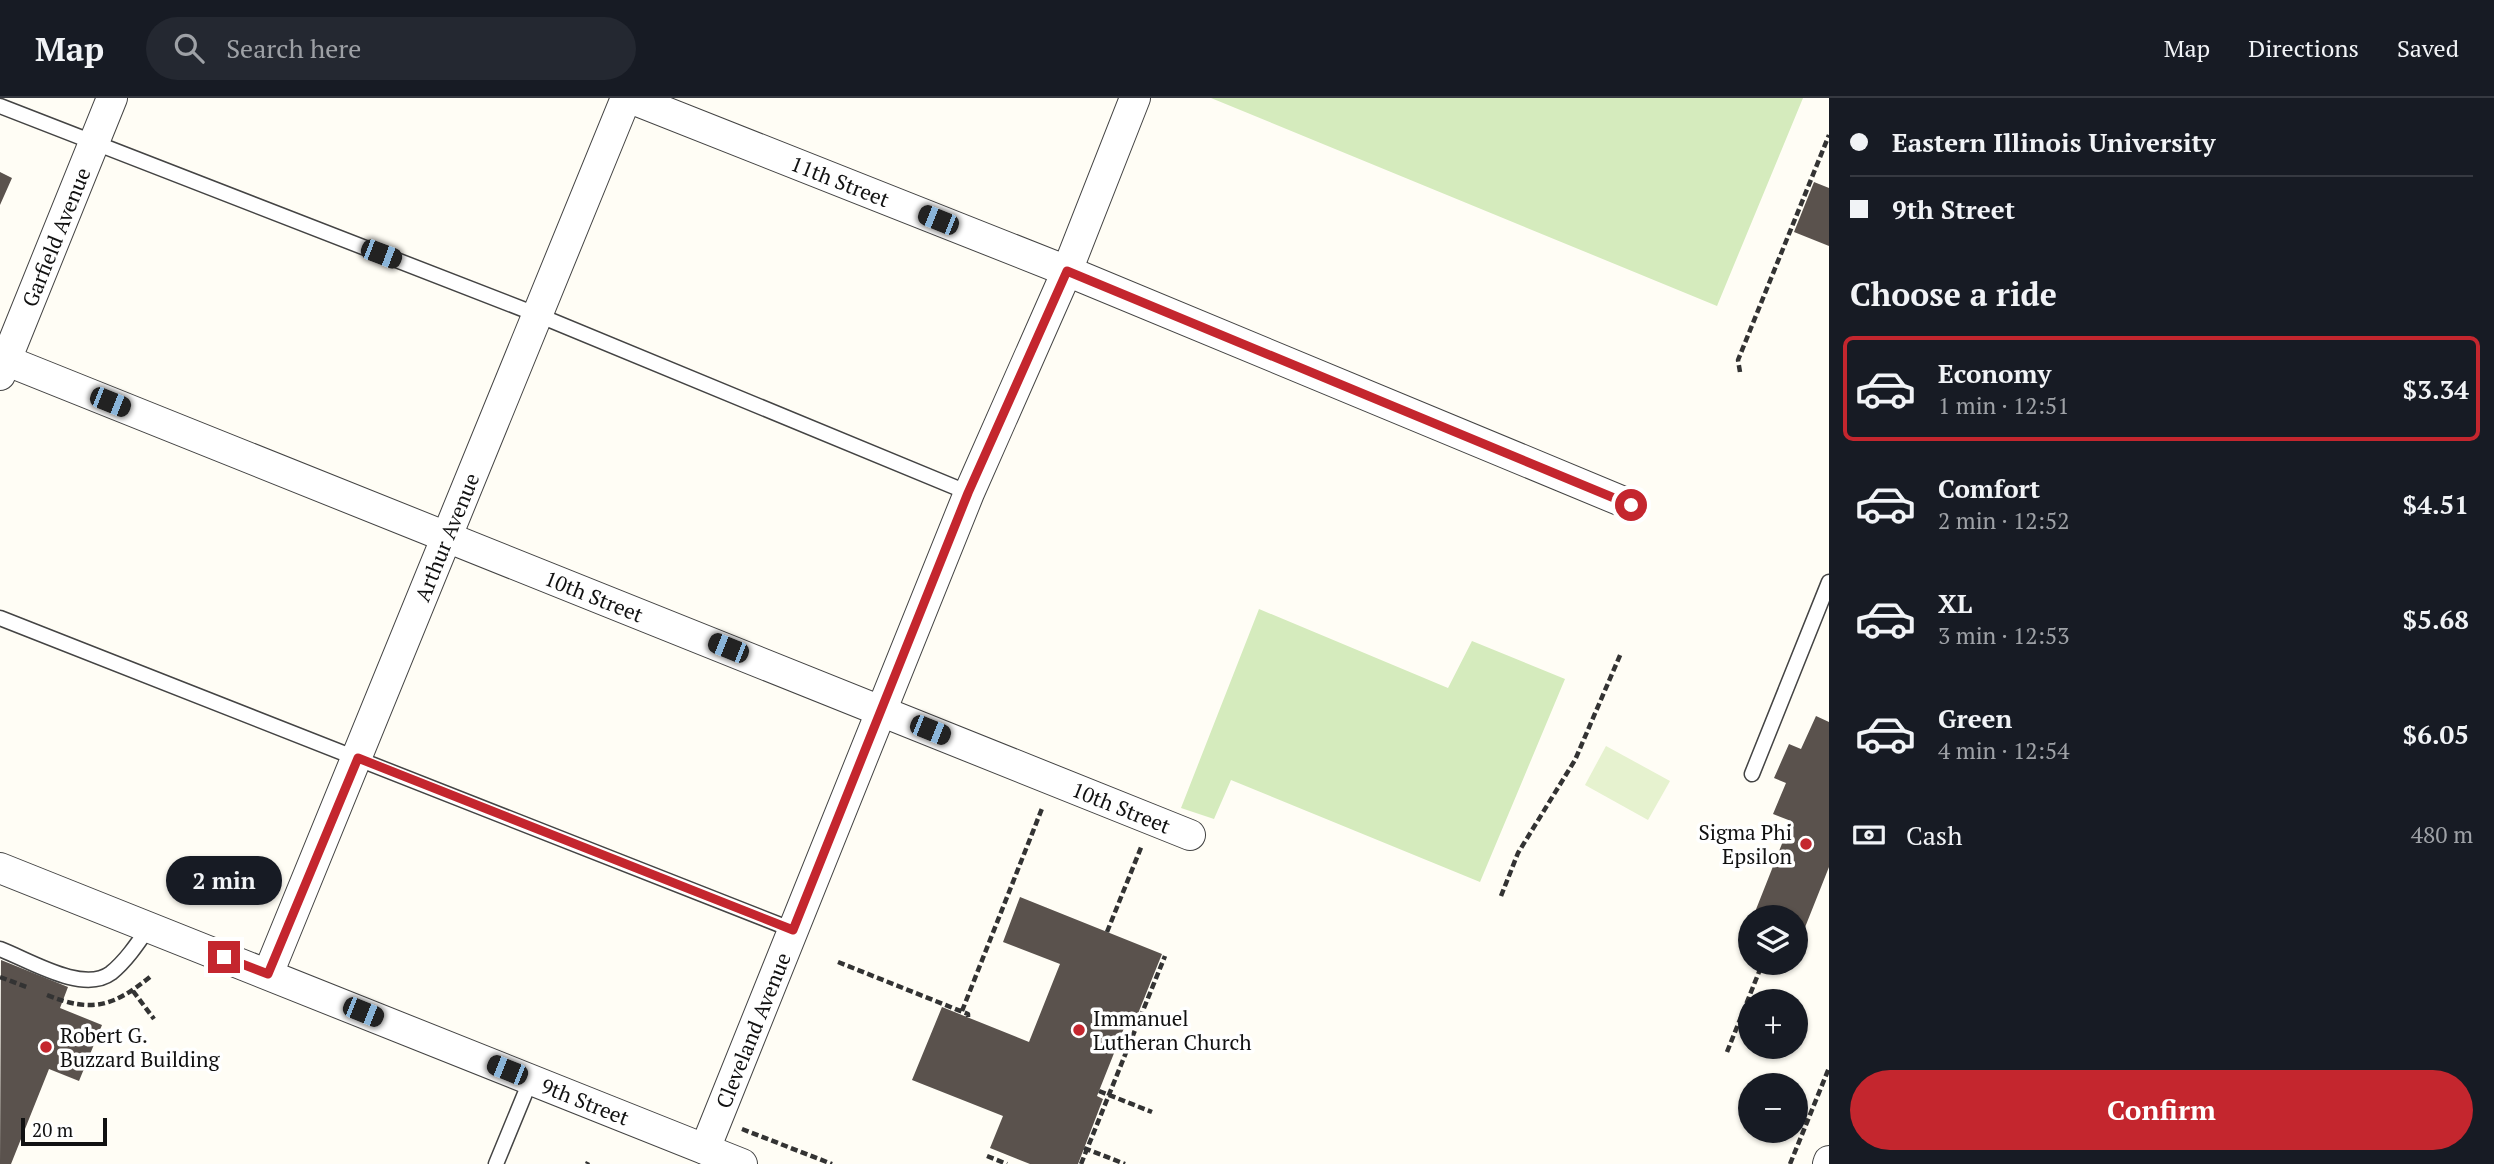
<!DOCTYPE html>
<html lang="en">
<head>
<meta charset="utf-8">
<style>
	body { margin:0; font-family:"PT Serif",serif; background:#242831; color:#f1f3f6; height:100vh; display:flex; flex-direction:column; font-size:26px; white-space:nowrap }
	* { box-sizing:border-box; margin:0 }
	p { font-size:23px; color:#9ea1a6 }
	.icon { flex:none; width:38px; height:38px; fill:none; stroke:currentColor; stroke-width:2; stroke-linecap:round; stroke-linejoin:round }
	.map { position:relative; flex:1; overflow:hidden }
	.side { display:flex; flex-direction:column; background:#171b24; width:665px }
	.side>* { flex:none }
	.banner { display:grid; align-content:center; height:154px; padding:0 21px; background:#171b24 }
	.tools { position:absolute; left:1738px; top:807px; display:grid; gap:14px }
	.tools a { display:grid; place-items:center; width:70px; height:70px; border-radius:50%; background:#171b24; box-shadow:0 2px 5px #0004; font-size:35px }
	.scale { position:absolute; left:21px; bottom:18px; width:86px; box-sizing:border-box; padding-left:7px; border:4px solid #111; border-top:0; font-size:19px; line-height:24px; white-space:nowrap; color:#111; -webkit-text-stroke:5px #fff; paint-order:stroke }
	.end { position:absolute; width:32px; height:32px; margin:-16px; border:9px solid #c4262e; background:#fff; box-shadow:0 0 0 4px #fff }
	.from { border-radius:50% }
	.bubble { position:absolute; height:49px; border-radius:24px; background:#171b24; box-shadow:0 2px 5px #0004; font-size:23px; font-weight:600; line-height:49px; text-align:center }
	.car { position:absolute; width:21px; height:42px; margin:-21px -10px; border-radius:9px; box-shadow:0 0 5px 2px #0007; background:linear-gradient(#222 24%,#8ab4d8 0 40%,#222 0 76%,#8ab4d8 0 86%,#222 0) }
	.banner b { display:flex; align-items:center; gap:24px; height:66px; font-size:26px }
	.banner b+b { border-top:2px solid #363941 }
	.banner i { width:18px; height:18px; background:#f1f3f6 }
	ul { padding:0; list-style:none }
	li { display:flex; align-items:center; gap:21px; height:105px; margin:0 14px 10px; padding:0 7px; border:4px solid transparent; border-radius:10px }
	li div { flex:1 }
	li b { display:block; font-size:26px }
	li em { font-style:normal; font-weight:600 }
	li.on { border-color:#c4262e }
	li>.icon { width:63px; height:63px; stroke-width:1.5 }
	h2 { padding:0 21px; font-size:32px; line-height:84px }
	.pay { display:flex; align-items:center; gap:18px; height:77px; padding:0 21px; font-size:26px }
	.pay p { margin-inline-start:auto }
	.action { display:flex; gap:14px; margin-top:auto; padding:14px 21px }
	.action a { flex:1; height:80px; border-radius:42px; background:#c4262e; color:#fff; font-size:28px; font-weight:600; line-height:80px; text-align:center }
	header { display:flex; align-items:center; gap:42px; box-sizing:border-box; height:98px; padding:0 35px; background:#171b24; border-bottom:2px solid #363941 }
	header strong { font-size:33px }
	nav { display:flex; gap:38px; margin-inline-start:auto; font-size:24px }
	.search { width:490px; height:63px; background:#242831; display:flex; align-items:center; gap:18px; box-sizing:border-box; padding:0 24px; border-radius:38px; color:#9ea1a6; font-size:26px }
	main { display:flex; flex:1; min-height:0 }
	.map>svg:first-child { display:block }
</style>
</head>
<body>
<header>
<strong>Map</strong>
<div class="search"><svg class="icon" aria-label="search" viewBox="0 0 24 24"><circle cx="10" cy="10" r="6"/><path d="M15 15l6 6"/></svg>Search here</div>
<nav><a>Map</a><a>Directions</a><a>Saved</a></nav>
</header>
<main>
<div class="map">
<svg width="1829" height="1066" viewBox="0 0 1829 1066">
	<rect width="100%" height="100%" fill="#fffdf5"/>
	<path fill="#d5ebbd" d="M 1211,0 L 1803,0 L 1717,208 Z
		M 1259,511 L 1448,590 L 1472,543 L 1565,581 L 1480,784 L 1231,682 L 1214,721 L 1181,710 Z"/>
	<path fill="#e6f2cf" d="M 1606,648 L 1670,683 L 1648,722 L 1585,687 Z"/>
	<path fill="#5a524d" d="M 0,74 L 12,80 L 0,107 Z
		M 1814,84 L 1829,90 L 1829,148 L 1794,134 Z
		M 1816,618 L 1829,624 L 1829,769 L 1796,852 L 1796,819 L 1753,819 L 1791,723 L 1773,716 L 1786,685 L 1774,680 L 1789,646 L 1801,651 Z
		M 1020,799 L 1162,856 L 1137,918 L 1130,915 L 1097,998 L 1103,1001 L 1078,1066 L 1030,1066 L 990,1050 L 1003,1018 L 912,982 L 942,909 L 1029,944 L 1060,866 L 1003,844 Z
		M 1,862 L 68,889 L 60,910 L 102,927 L 79,983 L 49,971 L 11,1066 L 0,1066 Z"/>
	<g fill="none" stroke-linecap="round" stroke-linejoin="round">
		<defs>
			<path id="lane" d="M 0,8 L 538,217 L 969,395
				M 0,520 L 793,832
				M 1752,676 L 1829,484
				M 0,851 C 29,862 83,896 111,875 C 126,863 138,845 149,829
				M 496,1066 L 531,981"/>
			<g id="street">
				<path id="s1" d="M 630,0 L 1067,173 L 1631,407"/>
				<path id="s2" d="M 0,260 L 1190,737"/>
				<path id="s3" d="M 0,277 L 112,0"/>
				<path id="s4" d="M 0,770 L 742,1066"/>
				<path id="s5" d="M 268,876 L 626,0"/>
				<path id="s6" d="M 705,1051 L 969,395 L 1067,173 L 1135,0"/>
				<path d="M 1828,1066 L 1829,1063"/>
			</g>
		</defs>
		<use href="#lane" stroke="#444" stroke-width="17"/>
		<use href="#street" stroke="#444" stroke-width="32"/>
		<path stroke="#333" stroke-width="4.5" stroke-dasharray="7 3.5" stroke-linecap="butt" d="M 1740,274 L 1738,262 L 1829,37
			M 1501,798 L 1518,755 L 1575,662 L 1621,555
			M 1107,834 L 1142,747
			M 838,864 L 968,916 L 968,919
			M 0,879 L 29,890
			M 133,893 L 154,921
			M 47,897 C 92,915 113,909 151,878
			M 962,913 L 1043,708
			M 1727,954 L 1763,864
			M 1099,993 L 1152,1014
			M 742,1031 L 832,1066
			M 1084,1050 L 1125,1066
			M 987,1058 L 1007,1066
			M 587,1066 L 588,1064
			M 1081,1066 L 1165,858
			M 1790,1066 L 1829,970"/>
		<use href="#lane" stroke="#fff" stroke-width="14"/>
		<use href="#street" stroke="#fff" stroke-width="30"/>
	</g>
	<g fill="none" stroke-linecap="round" stroke-linejoin="round">
		<path stroke="#c4262e" stroke-width="9" d="M 224,859 L 268,876 L 358,660 L 793,832 L 968,395 L 1067,173 L 1631,407"/>
	</g>
	<g fill="#c4262e" stroke="#fff" stroke-width="2.5">
		<circle cx="1806" cy="746" r="7"/>
		<circle cx="1079" cy="932" r="7"/>
		<circle cx="46" cy="949" r="7"/>
	</g>
	<g text-anchor="middle" dominant-baseline="central" stroke-width="7" stroke-linejoin="round" paint-order="stroke">
		<g font-size="21" fill="#111" stroke="#fff">
			<text stroke="none"><textPath href="#s1" startOffset="226">11th Street</textPath></text>
			<text stroke="none"><textPath href="#s3" startOffset="149">Garfield Avenue</textPath></text>
			<text stroke="none"><textPath href="#s5" startOffset="472">Arthur Avenue</textPath></text>
			<text stroke="none"><textPath href="#s2" startOffset="640">10th Street</textPath></text>
			<text stroke="none"><textPath href="#s2" startOffset="1208">10th Street</textPath></text>
			<text stroke="none"><textPath href="#s6" startOffset="128">Cleveland Avenue</textPath></text>
			<text stroke="none"><textPath href="#s4" startOffset="630">9th Street</textPath></text>
		</g>
		<g font-size="21" fill="#111" stroke="#fff" text-anchor="start">
			<text x="1792" y="734" text-anchor="end">Sigma Phi<tspan x="1792" dy="24">Epsilon</tspan></text>
			<text x="1093" y="920">Immanuel<tspan x="1093" dy="24">Lutheran Church</tspan></text>
			<text x="60" y="937">Robert G.<tspan x="60" dy="24">Buzzard Building</tspan></text>
		</g>
	</g>
</svg>
<div class="tools">
<a><svg class="icon" aria-label="layers" viewBox="0 0 24 24"><path d="M12 4l9 5-9 5-9-5zM3 14l9 5 9-5"/></svg></a>
<a>+</a>
<a>−</a>
</div>
<div class="scale">20 m</div>
<i class="end from" style="left:1631px;top:407px"></i>
<i class="end" style="left:224px;top:859px"></i>
<div class="bubble" style="left:166px;top:758px;width:116px">2 min</div>
<i class="car" style="left:938px;top:122px;rotate:292deg"></i>
<i class="car" style="left:381px;top:156px;rotate:111deg"></i>
<i class="car" style="left:110px;top:304px;rotate:112deg"></i>
<i class="car" style="left:728px;top:550px;rotate:292deg"></i>
<i class="car" style="left:930px;top:632px;rotate:112deg"></i>
<i class="car" style="left:363px;top:914px;rotate:112deg"></i>
<i class="car" style="left:507px;top:972px;rotate:292deg"></i>
</div>
<section class="side">
<div class="banner">
<b><i class="from"></i>Eastern Illinois University</b>
<b><i></i>9th Street</b>
</div>
<h2>Choose a ride</h2>
<ul>
<li class="on"><svg class="icon" aria-label="car" viewBox="0 0 24 24"><path d="M5 17H2v-5l4-1 3-4h7l3 4 3 1v5h-3M9 17h6M6 11h13"/><circle cx="7" cy="17" r="2"/><circle cx="17" cy="17" r="2"/></svg><div><b>Economy</b><p>1 min · 12:51</p></div><em>$3.34</em></li>
<li><svg class="icon" aria-label="car" viewBox="0 0 24 24"><path d="M5 17H2v-5l4-1 3-4h7l3 4 3 1v5h-3M9 17h6M6 11h13"/><circle cx="7" cy="17" r="2"/><circle cx="17" cy="17" r="2"/></svg><div><b>Comfort</b><p>2 min · 12:52</p></div><em>$4.51</em></li>
<li><svg class="icon" aria-label="car" viewBox="0 0 24 24"><path d="M5 17H2v-5l4-1 3-4h7l3 4 3 1v5h-3M9 17h6M6 11h13"/><circle cx="7" cy="17" r="2"/><circle cx="17" cy="17" r="2"/></svg><div><b>XL</b><p>3 min · 12:53</p></div><em>$5.68</em></li>
<li><svg class="icon" aria-label="car" viewBox="0 0 24 24"><path d="M5 17H2v-5l4-1 3-4h7l3 4 3 1v5h-3M9 17h6M6 11h13"/><circle cx="7" cy="17" r="2"/><circle cx="17" cy="17" r="2"/></svg><div><b>Green</b><p>4 min · 12:54</p></div><em>$6.05</em></li>
</ul>
<div class="pay"><svg class="icon" aria-label="cash" viewBox="0 0 24 24"><path d="M3 7h18v10H3z"/><circle cx="12" cy="12" r="2"/></svg>Cash<p>480 m</p></div>
<div class="action"><a>Confirm</a></div>
</section>
</main>
</body>
</html>
